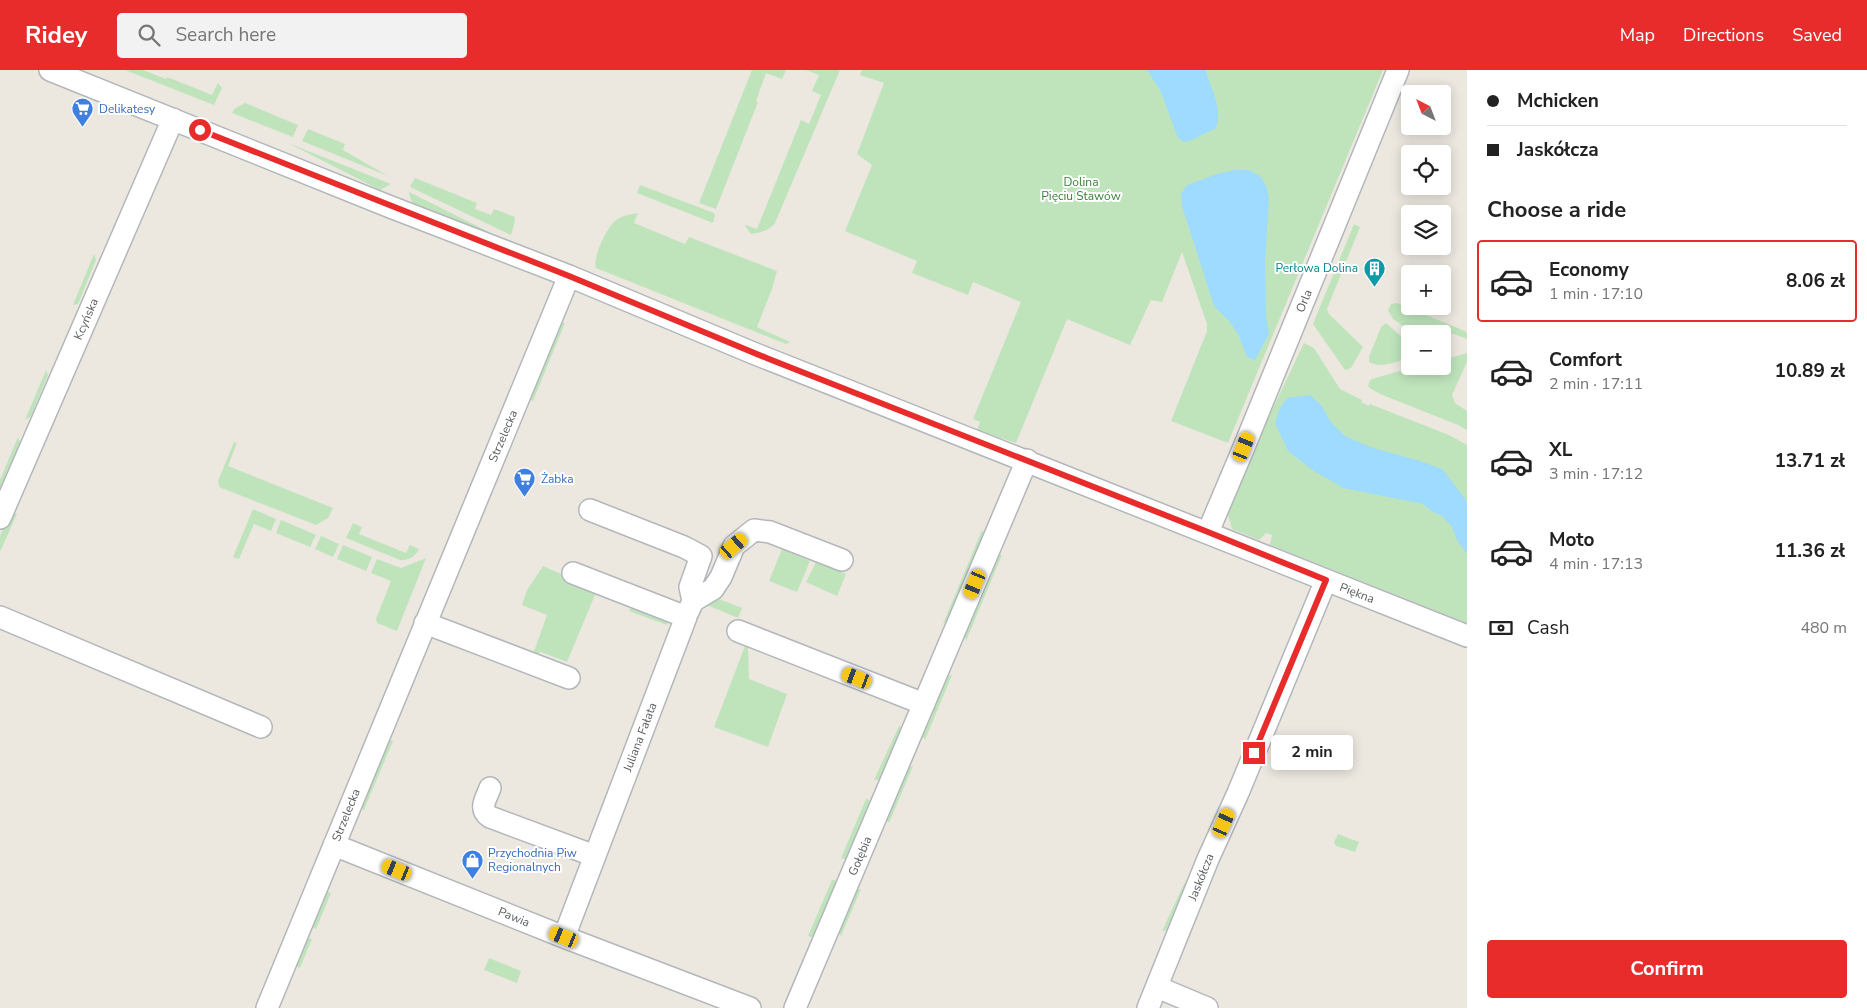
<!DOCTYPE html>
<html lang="en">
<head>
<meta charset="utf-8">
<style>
	body { margin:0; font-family:"Nunito Sans",sans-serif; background:#f2f2f2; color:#222; height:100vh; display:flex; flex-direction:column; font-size:19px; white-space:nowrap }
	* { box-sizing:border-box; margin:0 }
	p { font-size:16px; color:#767676 }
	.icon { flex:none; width:28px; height:28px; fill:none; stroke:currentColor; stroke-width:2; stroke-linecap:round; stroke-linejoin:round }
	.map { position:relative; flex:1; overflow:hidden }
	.side { display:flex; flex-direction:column; background:#fff; width:400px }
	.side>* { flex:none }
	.guide { display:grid; align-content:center; height:110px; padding:0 20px; background:#fff }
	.needle { width:32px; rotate:318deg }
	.buttons { position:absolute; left:1401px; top:15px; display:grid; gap:10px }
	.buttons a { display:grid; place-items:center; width:50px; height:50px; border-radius:5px; background:#fff; box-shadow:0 2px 12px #0003; font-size:25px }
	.end { position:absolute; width:22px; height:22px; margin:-11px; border:6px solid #e72c2b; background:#fff; box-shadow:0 0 0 2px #fff }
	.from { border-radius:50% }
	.bubble { position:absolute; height:35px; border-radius:5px; background:#fff; box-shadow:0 2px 12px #0003; font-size:16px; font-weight:700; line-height:35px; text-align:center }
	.car { position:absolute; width:15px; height:30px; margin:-15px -8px; border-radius:6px; box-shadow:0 0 4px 1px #0007; background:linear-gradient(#f5c518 24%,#345 0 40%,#f5c518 0 76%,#345 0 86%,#f5c518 0) }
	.guide b { display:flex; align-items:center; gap:18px; height:48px; font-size:19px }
	.guide b+b { border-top:1px solid #e0e0e0 }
	.guide i { width:12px; height:12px; background:#222 }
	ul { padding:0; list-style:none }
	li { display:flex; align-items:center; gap:15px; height:82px; margin:0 10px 8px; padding:0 10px; border:2px solid transparent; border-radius:5px }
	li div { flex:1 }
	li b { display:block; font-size:19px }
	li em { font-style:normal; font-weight:700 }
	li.current { border-color:#e72c2b }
	li>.icon { width:45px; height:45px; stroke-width:1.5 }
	h2 { padding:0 20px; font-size:22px; line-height:60px }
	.pay { display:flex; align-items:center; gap:12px; height:55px; padding:0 20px; font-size:19px }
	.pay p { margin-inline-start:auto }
	.button { display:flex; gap:10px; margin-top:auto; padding:10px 20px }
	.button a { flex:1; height:58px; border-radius:5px; background:#e72c2b; color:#fff; font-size:20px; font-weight:700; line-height:58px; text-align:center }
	header { display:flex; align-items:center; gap:30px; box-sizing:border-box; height:70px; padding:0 25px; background:#e72c2b; color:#fff }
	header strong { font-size:24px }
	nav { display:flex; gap:28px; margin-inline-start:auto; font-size:18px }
	.search { width:350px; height:45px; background:#f2f2f2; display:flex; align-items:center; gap:12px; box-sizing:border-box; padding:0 18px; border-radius:5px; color:#767676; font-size:19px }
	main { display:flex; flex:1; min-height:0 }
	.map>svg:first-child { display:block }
</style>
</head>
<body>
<header>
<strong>Ridey</strong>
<div class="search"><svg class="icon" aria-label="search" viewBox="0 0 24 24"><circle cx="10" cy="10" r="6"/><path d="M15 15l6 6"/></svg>Search here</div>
<nav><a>Map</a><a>Directions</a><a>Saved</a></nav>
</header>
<main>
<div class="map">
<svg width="1467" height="938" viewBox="0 0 1467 938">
	<rect width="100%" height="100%" fill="#ece8e0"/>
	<path fill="#bfe4bc" d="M 125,0 L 143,0 L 166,9 L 167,7 L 212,25 L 218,13 L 222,18 L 214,35 Z
		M 752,0 L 786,0 L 782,9 L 766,3 L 756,31 L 758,32 L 716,139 L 699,133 Z
		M 806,0 L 840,0 L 775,153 C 770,160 760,163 751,164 L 745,156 L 746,155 L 757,159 L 801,50 L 809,54 L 821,25 L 812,21 L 819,5 Z
		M 862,0 L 1383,0 L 1228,373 L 1171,351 L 1207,261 L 1207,254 L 1182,182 L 1162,232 L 1151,230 L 1130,275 L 1067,249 L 1016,373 L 977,360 L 980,352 L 973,349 L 1021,232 L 973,212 L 968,225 L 912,203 L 917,191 L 845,161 L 872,95 L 857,84 L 884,13 L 860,5 Z
		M 245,33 L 298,55 L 293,67 L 232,43 L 234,39 Z
		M 308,59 L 345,74 L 343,80 L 388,106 L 302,71 Z
		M 288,73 L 391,114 L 380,120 Z
		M 415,108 L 477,133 L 475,139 L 491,145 L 494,139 L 515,147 L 514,155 L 511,165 L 412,118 L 410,116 Z
		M 640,115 L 714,143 L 715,146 L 713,153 L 637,123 Z
		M 409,122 L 487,161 L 490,164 L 413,133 L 410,128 Z
		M 638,143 L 634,153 L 685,174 L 689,167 L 777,201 L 772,219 L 757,257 L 790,272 L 786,274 L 596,198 C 592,189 607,157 615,151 C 621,146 630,144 638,143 Z
		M 1354,154 L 1360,157 L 1327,239 L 1329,244 L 1363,277 L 1351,298 L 1345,300 L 1313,254 Z
		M 94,184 L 96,190 L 78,234 L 73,235 Z
		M 1397,233 L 1465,261 L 1467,264 L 1467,269 L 1454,264 L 1403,256 L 1393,249 L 1388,240 L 1391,234 Z
		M 560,252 L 565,253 L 533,331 L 528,329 Z
		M 1386,253 L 1410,274 L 1410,288 C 1398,291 1381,299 1369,292 L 1369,287 L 1381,257 Z
		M 1304,273 L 1314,278 L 1340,319 L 1362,330 L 1361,332 L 1369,336 L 1370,334 L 1449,365 L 1467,375 L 1467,553 L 1270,475 L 1272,465 L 1266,463 L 1259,470 L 1232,459 L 1227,442 L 1240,407 Z
		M 1467,283 L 1467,292 L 1452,325 L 1455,333 L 1467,341 L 1467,360 L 1458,355 L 1380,324 L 1371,319 L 1368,316 L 1370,310 L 1375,308 L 1417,296 L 1442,296 L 1443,290 Z
		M 46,300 L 48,305 L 31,346 L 25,350 Z
		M 18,367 L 20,372 L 0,419 L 0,410 Z
		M 234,372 L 237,373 L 228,396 L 333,438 L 328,448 L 316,455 L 219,417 L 218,411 Z
		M 253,439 L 276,449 L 271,461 L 254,454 L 239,489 L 233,487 Z
		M 11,442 L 17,444 L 0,482 L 0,466 Z
		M 281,450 L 316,465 L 310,477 L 276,463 Z
		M 353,453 L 362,457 L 359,464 L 406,483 L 410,475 L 419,479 C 416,486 408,491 400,490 L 346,468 Z
		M 982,460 L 984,464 L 948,550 L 943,554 Z
		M 321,466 L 339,474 L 333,487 L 315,479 Z
		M 343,475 L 372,487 L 366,501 L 337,489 Z
		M 782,479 L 810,491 L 797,522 L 769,511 Z
		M 994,484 L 1002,485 L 966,571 L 964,564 Z
		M 426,488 L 397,561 L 377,553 L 376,549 L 391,511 L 371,503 L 377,489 L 401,498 Z
		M 816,492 L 846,504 L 837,526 L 806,512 Z
		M 543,496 L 597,520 L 567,592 L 541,582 L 532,587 L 547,545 L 522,535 L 527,520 Z
		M 711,526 L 742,538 L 738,548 L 702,533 Z
		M 638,534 L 670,546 L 667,555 L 629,541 L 630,538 Z
		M 748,575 L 749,609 L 787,624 L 768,677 L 714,657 L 745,576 Z
		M 952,605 L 925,670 L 919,662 L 943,607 Z
		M 899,656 L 904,658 L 882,709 L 874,710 Z
		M 390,670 L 393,671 L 364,740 L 359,737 L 386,671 Z
		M 913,696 L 889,753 L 884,747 L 904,698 Z
		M 866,729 L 869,730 L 871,735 L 847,790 L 841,788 Z
		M 1338,764 L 1359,772 L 1355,782 L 1336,776 L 1334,772 Z
		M 1188,808 L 1167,860 L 1162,861 L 1183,816 Z
		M 832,810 L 835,810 L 837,815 L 816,865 L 811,867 L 808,866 Z
		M 861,819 L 841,866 L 836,859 L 854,820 Z
		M 324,820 L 331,823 L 316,859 L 311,857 Z
		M 307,868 L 312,869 L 300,898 L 296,896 L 294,892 Z
		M 489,888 L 521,901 L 517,913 L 484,900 Z"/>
	<path fill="#9edbfe" d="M 1147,0 L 1206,0 C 1211,21 1223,37 1216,58 L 1192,70 L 1184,72 L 1178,68 L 1160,20 Z
		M 1235,100 L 1249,100 L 1261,107 L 1267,118 L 1269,129 L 1265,193 L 1266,246 L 1269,264 L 1255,290 L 1247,287 L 1238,264 L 1229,251 L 1214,236 L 1182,136 L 1181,124 L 1187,115 L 1217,104 Z
		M 1310,325 L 1322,336 L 1330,351 L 1345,366 L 1370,377 L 1420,391 L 1442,399 L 1467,431 L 1467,484 L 1457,470 L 1452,457 L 1442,446 L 1431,441 L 1423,434 L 1343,418 L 1311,399 L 1288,381 L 1275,353 L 1280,338 L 1287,328 Z"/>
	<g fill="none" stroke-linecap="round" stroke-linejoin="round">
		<defs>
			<path id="minor" d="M 50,0 L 388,136 L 569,206 L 753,283 L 1467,566
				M 590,440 L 684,477 L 701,486 L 690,517 L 693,531 L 688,542
				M 0,448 L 173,49
				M 1208,462 L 1244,377 L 1398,0
				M 693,531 L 713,519 L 721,507 L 734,476 L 754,460 L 770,462 L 842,490
				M 0,547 L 261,657
				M 425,553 L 569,608
				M 738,561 L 924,634
				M 490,718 C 486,729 478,739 490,747 L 595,786
				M 334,775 L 564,867 L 750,938
				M 564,867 L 686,547 L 573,503
				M 1157,917 L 1207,938
				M 267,938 L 569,206
				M 795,938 L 1027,390
				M 1148,938 L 1208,789 L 1238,723 L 1326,510"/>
		</defs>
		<use href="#minor" stroke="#b3b7bb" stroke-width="24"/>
		<use href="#minor" stroke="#fff" stroke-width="21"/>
	</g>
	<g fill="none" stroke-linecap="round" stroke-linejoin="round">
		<path stroke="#e72c2b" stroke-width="6" d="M 200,60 L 569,206 L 769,289 L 1208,462 L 1326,510 L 1254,683"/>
	</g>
	<defs>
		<symbol id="supermarket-pin" viewBox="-11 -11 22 30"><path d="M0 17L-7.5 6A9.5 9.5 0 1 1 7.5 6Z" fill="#3f7fe0" stroke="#fff"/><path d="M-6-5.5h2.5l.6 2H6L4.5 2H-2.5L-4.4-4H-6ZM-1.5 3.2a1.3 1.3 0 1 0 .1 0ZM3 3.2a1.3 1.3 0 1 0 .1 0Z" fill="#fff"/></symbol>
		<symbol id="building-pin" viewBox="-11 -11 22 30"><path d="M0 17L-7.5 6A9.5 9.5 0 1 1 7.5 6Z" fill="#0f9aa8" stroke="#fff"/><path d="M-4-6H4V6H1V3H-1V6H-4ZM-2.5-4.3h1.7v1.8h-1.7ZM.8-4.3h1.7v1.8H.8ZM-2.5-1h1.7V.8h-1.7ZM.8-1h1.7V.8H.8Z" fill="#fff"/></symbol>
		<symbol id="shop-pin" viewBox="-11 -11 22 30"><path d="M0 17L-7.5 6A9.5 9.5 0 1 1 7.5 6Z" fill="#3f7fe0" stroke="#fff"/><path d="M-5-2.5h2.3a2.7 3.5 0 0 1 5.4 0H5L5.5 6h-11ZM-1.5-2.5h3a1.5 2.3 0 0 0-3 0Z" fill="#fff"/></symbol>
	</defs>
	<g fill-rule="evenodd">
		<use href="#supermarket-pin" x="70" y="26" width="25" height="34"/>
		<use href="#building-pin" x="1362" y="186" width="25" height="34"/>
		<use href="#supermarket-pin" x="512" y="396" width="25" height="34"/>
		<use href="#shop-pin" x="460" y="778" width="25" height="34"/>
	</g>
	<g text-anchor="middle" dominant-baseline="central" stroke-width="4" stroke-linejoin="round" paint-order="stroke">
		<g font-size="12" fill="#366cbe" stroke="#fff" text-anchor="start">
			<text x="99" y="39">Delikatesy</text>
			<text x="541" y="409">Żabka</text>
			<text x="488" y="783">Przychodnia Piw<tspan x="488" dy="14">Regionalnych</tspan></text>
		</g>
		<g font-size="12" fill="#378435" stroke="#fff">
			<text x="1081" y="112">Dolina<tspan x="1081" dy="14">Pięciu Stawów</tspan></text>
		</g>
		<g font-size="12" fill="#0d838f" stroke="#fff" text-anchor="end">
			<text x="1358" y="198">Perłowa Dolina</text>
		</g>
		<g font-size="12" fill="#595d61" stroke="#fff">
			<text transform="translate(1304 231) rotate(-68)">Orla</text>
			<text transform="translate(86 249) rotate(-67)">Kcyńska</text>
			<text transform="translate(503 366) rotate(-67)">Strzelecka</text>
			<text transform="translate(1357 523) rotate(21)">Piękna</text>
			<text transform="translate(640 667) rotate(-69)">Juliana Fałata</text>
			<text transform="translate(346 745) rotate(-68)">Strzelecka</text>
			<text transform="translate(860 786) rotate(-67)">Gołębia</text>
			<text transform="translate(1201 807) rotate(-68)">Jaskółcza</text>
			<text transform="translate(514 847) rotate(22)">Pawia</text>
		</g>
	</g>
</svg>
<div class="buttons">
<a><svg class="needle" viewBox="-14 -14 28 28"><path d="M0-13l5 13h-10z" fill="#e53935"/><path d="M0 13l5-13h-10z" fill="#767676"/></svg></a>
<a><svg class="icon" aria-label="locate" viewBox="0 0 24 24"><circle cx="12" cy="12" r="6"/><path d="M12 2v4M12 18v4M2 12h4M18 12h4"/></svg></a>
<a><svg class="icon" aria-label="layers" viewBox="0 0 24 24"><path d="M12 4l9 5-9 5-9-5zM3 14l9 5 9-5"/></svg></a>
<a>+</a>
<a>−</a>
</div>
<i class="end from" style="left:200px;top:60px"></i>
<i class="end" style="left:1254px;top:683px"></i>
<div class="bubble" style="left:1271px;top:665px;width:82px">2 min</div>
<i class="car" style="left:1244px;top:377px;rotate:22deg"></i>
<i class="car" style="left:734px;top:476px;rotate:49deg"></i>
<i class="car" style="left:975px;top:514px;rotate:203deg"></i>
<i class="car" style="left:857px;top:608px;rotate:291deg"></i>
<i class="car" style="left:1224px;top:753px;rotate:24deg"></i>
<i class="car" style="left:397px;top:800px;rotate:292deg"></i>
<i class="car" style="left:564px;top:867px;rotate:292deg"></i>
</div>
<section class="side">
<div class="guide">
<b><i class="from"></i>Mchicken</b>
<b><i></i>Jaskółcza</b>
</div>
<h2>Choose a ride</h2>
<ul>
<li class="current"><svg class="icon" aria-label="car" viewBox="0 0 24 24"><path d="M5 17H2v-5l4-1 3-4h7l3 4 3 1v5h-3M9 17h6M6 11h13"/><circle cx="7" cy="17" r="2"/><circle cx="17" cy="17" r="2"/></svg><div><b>Economy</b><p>1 min · 17:10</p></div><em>8.06 zł</em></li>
<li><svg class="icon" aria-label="car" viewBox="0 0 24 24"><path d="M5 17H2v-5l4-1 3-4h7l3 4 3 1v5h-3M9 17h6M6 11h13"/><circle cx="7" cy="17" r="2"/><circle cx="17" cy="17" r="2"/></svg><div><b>Comfort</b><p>2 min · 17:11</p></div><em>10.89 zł</em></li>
<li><svg class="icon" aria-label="car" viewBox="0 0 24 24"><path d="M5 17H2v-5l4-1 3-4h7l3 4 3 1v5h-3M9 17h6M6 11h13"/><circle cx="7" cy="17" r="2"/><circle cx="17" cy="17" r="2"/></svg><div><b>XL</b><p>3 min · 17:12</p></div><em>13.71 zł</em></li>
<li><svg class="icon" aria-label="car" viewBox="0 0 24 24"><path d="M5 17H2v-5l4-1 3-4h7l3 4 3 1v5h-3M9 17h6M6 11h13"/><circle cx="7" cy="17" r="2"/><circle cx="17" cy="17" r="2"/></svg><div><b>Moto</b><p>4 min · 17:13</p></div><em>11.36 zł</em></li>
</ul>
<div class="pay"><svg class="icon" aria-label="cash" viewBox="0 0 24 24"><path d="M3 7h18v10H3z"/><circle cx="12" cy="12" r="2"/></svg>Cash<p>480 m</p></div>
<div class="button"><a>Confirm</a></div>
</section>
</main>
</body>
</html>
